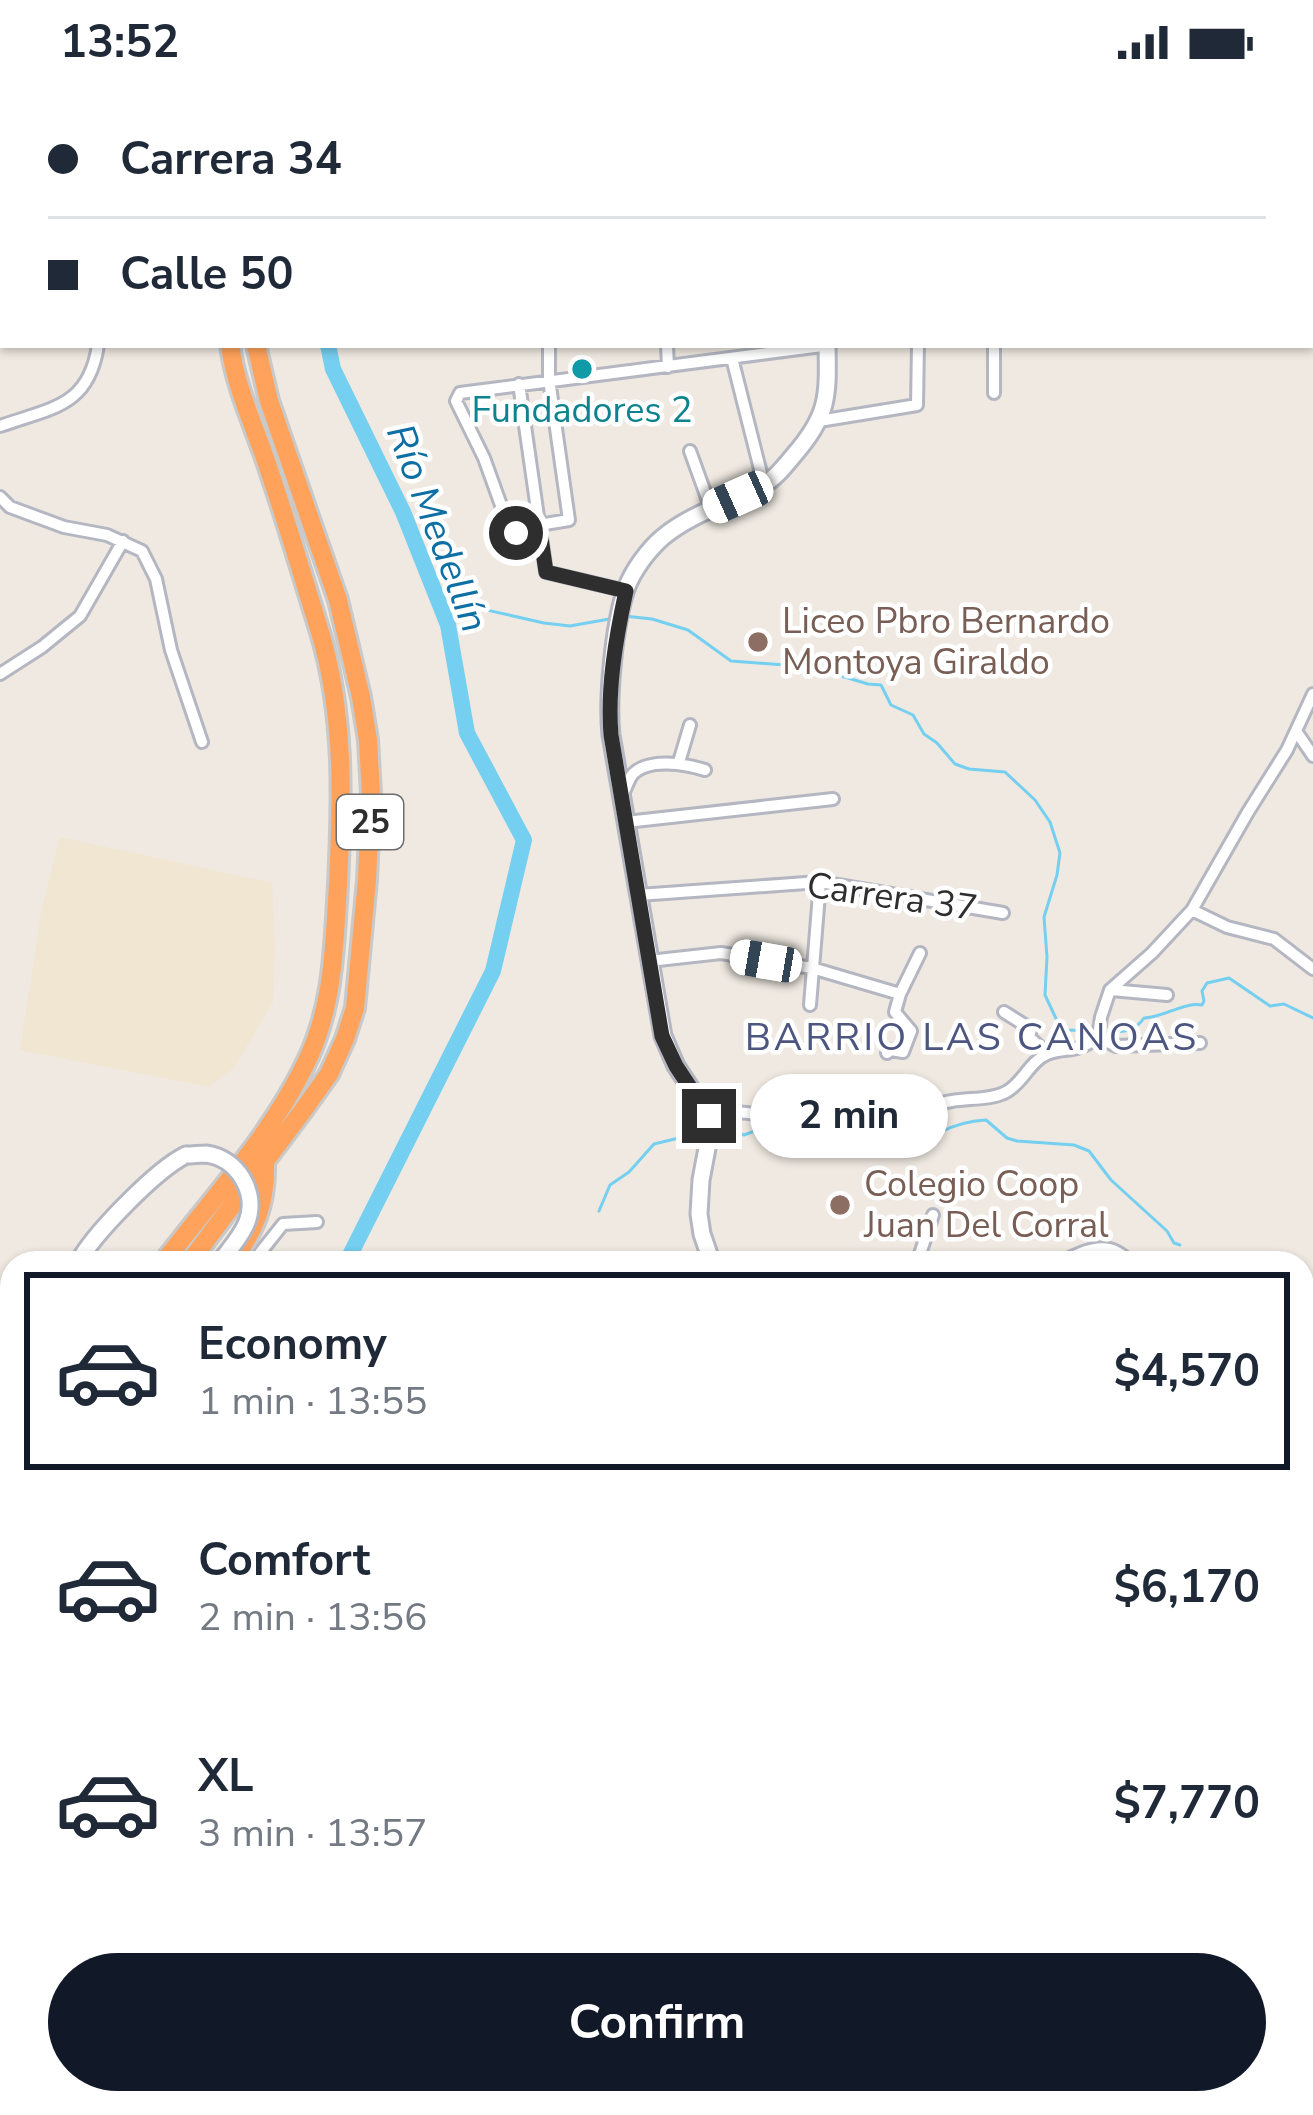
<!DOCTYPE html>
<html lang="en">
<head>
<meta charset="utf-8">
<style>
	body { margin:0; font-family:"Nunito Sans",sans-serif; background:#f2f2f3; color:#1f2937; height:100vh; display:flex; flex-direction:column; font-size:45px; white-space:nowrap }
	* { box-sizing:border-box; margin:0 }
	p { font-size:39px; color:#747a83 }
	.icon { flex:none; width:66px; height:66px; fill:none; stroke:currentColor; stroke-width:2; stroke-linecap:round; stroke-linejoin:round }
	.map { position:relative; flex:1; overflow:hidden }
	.sheet { position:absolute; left:0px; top:1167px; width:1314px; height:864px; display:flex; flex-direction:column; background:#fff; border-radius:36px 36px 0 0; box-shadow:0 3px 9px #0004 }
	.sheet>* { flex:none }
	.top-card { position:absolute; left:0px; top:0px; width:1314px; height:264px; box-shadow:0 3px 9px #0004; display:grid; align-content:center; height:264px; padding:0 48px; background:#fff }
	.end { position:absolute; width:54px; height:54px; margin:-27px; border:15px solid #2e2e2e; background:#fff; box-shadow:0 0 0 6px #fff }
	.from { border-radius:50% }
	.bubble { position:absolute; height:84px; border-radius:42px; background:#fff; box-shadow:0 3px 9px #0004; font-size:39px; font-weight:700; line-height:84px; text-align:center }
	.car { position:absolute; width:36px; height:72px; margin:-36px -18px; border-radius:15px; box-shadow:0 0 9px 3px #0007; background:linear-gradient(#fff 24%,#345 0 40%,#fff 0 76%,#345 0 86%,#fff 0) }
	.top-card b { display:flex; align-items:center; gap:42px; height:114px; font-size:45px }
	.top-card b+b { border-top:3px solid #e0e1e3 }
	.top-card i { width:30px; height:30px; background:#1f2937 }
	ul { padding:21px 0 0; list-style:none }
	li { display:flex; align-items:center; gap:36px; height:198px; margin:0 24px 18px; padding:0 24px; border:6px solid transparent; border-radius:0px }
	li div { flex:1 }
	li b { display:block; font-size:45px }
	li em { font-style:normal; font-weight:700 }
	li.on { border-color:#111827 }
	li>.icon { width:108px; height:108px; stroke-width:1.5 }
	.action { display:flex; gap:24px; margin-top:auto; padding:24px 48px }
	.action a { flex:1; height:138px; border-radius:72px; background:#111827; color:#fff; font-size:48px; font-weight:700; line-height:138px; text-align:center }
	.status { display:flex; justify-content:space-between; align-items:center; height:84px; padding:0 60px; background:#fff; direction:ltr }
	.status svg { height:33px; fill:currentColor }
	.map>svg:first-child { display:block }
</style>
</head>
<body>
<div class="status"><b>13:52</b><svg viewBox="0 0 49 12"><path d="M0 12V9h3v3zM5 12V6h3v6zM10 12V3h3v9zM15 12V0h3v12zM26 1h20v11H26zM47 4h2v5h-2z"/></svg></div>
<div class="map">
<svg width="1313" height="2031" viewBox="0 0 1313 2031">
	<rect width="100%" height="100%" fill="#efe9e1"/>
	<path fill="#f0e6d1" d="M 60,753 L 272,799 L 275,863 L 273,918 L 234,984 L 209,1003 L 20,966 L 42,824 Z
		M 742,2019 L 848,2019 L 844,2031 L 647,2031 Z"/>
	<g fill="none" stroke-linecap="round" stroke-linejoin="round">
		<path stroke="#75cff0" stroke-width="3" d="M 1311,182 L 1313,183
			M 438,515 L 544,539 L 570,542 L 615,534
			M 624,532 L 652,535 L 688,546 L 731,577 L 811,583 L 868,600 L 881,601 L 891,621 L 913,631 L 924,650 L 937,659 L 955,680 L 969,685 L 1005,688 L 1035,716 L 1050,738 L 1060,769 L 1057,791 L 1044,833 L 1047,873 L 1045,911 L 1059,941 L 1067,946 L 1094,947
			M 1104,948 C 1121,948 1134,949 1144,934 C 1164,933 1184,918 1202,921 L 1204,917 L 1202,907 L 1207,899 L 1229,894 L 1270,922 L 1284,920 L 1313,934
			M 720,1044 L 744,1051 L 776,1039
			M 790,1045 C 824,1070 854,1045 891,1048 C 902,1048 917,1061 926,1059 C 932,1057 936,1052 941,1048 C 956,1040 969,1037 986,1036 L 1007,1054 L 1017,1057 L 1074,1061 L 1089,1067 L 1111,1096 L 1167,1147 L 1174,1159 L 1180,1161
			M 599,1127 L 610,1101 L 629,1088 L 654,1060 L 683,1053 L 704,1043"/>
		<path stroke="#75cff0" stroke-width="16" d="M 347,3 L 347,0
			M 328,261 L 333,285 L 403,428 L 448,541 L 467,649 L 524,756 L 493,887 L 346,1179
			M 0,1760 L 12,1747"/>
		<defs>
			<path id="street" d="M 189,0 L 189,3
				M 925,0 L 947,3
				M 1058,3 L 1058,0
				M 1133,3 L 1133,0
				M 1282,3 L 1284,0
				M 0,211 L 3,210
				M 667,261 L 668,283
				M 994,261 L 994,309
				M 732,274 L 764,401
				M 519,300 L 546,488 L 626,507
				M 819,337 L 917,321 L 918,261
				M 0,342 C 51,324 89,323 98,261
				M 690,367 L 711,425
				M 0,413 L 10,423 L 64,443 L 107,451 L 142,467 L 156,495 L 171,566 L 202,658
				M 539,441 L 569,436 L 549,295 L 549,261
				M 541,454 L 516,449 L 506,435 L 484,374 L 456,317 L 460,309 L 830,261
				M 0,590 L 42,563 L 80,532 L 123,457
				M 1296,647 L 1313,672
				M 679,678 L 690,641
				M 623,710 C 626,704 628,697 632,691 C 648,673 686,680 705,686
				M 626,738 L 833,715
				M 638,811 L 820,798 L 1003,829
				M 1192,826 L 1227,843 L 1274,855 L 1313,885
				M 649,877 L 721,869 L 812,884 L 900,910
				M 1111,906 L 1167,911
				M 810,921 L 820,798
				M 1004,928 L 1031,945 L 1029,953 L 1042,965 L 1052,968
				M 1098,953 L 1116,962 L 1200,959
				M 887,969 L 891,966 L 903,968 L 911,947 L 895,928 L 900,910 L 920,869
				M 709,1032 C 755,1019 782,1044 826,1045 C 869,1047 910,1024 952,1017 C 969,1014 991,1016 1006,1008 C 1023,999 1029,978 1047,970 C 1068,962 1074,971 1098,953 L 1101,933 L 1110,906 L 1152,869 L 1192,826 L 1248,728 L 1287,666 L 1313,610
				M 252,1179 L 283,1140 L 317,1138
				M 917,1179 L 933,1131
				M 1059,1179 C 1084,1167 1109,1153 1130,1179
				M 1302,1323 L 1313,1331
				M 0,1897 L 12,1903
				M 491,2019 L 490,2022 L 506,2031
				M 647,2019 L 669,2021
				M 229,2031 L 235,2019
				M 364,2031 L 369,2019
				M 553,2031 L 562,2019"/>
			<path id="secondary" d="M 294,3 L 298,0
				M 788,3 L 788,0
				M 78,1179 C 93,1150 157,1085 186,1071
				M 712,1179 L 702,1150 L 699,1130 L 701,1096 L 711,1043 L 709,1032 L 676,982 L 663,952 L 611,651 C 607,614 614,541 626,505 C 633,486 648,466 663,453 C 692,429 728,420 761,402 C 775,395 784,383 794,371 C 829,331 828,312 827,261
				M 0,1475 L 12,1464
				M 0,1489 L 12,1491
				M 12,1563 C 2,1588 3,1607 12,1632
				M 0,1887 L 12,1863
				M 246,2019 L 269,2031
				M 125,2031 L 128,2019
				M 484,2031 L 490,2022 L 486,2019"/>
			<path id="highway" d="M 226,0 L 226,3
				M 249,0 L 249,3
				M 163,1179 C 212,1115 271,1052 306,979 C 334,922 334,863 338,801 C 342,716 345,631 320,548 C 302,490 285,432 265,374 C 252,337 235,300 230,261
				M 189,1179 L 304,1025 L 329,990 L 345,955 L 355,924 L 367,796 L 371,710 L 368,656 L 361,613 L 338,516 L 269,317 L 256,261
				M 230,1179 C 255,1147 266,1120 265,1079
				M 0,1391 L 12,1375
				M 0,1431 L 12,1415"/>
		</defs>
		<use href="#street" stroke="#b4b7c1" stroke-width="16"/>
		<use href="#secondary" stroke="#b4b7c1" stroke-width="21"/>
		<use href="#highway" stroke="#c9c9c9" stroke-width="24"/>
		<use href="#street" stroke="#fff" stroke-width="10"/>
		<use href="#secondary" stroke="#fff" stroke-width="15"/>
		<use href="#highway" stroke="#ffa35c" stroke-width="18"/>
		<defs>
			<path id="secondary-bridge" d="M 186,1071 C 193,1071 200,1070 206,1070 C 238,1074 258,1109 247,1138 C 241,1153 229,1166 219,1179"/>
		</defs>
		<use href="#secondary-bridge" stroke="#b4b7c1" stroke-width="21" stroke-linecap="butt"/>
		<use href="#secondary-bridge" stroke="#fff" stroke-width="15"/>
	</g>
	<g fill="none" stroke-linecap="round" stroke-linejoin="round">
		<path stroke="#2e2e2e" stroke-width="15" d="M 516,449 L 541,454 L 546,488 L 626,507 C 616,553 607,604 611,651 L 662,952 L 676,982 L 709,1032"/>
	</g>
	<circle fill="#0f9aa8" stroke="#fff" stroke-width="4.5" cx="582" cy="285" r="12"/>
	<g fill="#8d6e63" stroke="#fff" stroke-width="4.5">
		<circle cx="758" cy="558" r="12"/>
		<circle cx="840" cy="1121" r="12"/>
	</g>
	<g text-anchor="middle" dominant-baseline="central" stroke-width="9" stroke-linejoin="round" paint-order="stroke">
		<rect fill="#fff" stroke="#6d6d6d" stroke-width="3" x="337" y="711" width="66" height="54" rx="9"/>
		<g font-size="33" font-weight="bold" fill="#2e2e2e">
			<text x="370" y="738">25</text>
		</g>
		<g font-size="36" fill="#0d838f" stroke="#fff">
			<text x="582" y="326">Fundadores 2</text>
		</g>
		<g font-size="36" fill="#785e54" stroke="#fff" text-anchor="start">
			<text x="782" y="537">Liceo Pbro Bernardo<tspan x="782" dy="41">Montoya Giraldo</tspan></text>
			<text x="864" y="1100">Colegio Coop<tspan x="864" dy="41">Juan Del Corral</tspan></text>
		</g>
		<g font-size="36" fill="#2e2e2e" stroke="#fff">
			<text transform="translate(892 813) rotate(8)">Carrera 37</text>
		</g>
		<g font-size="39" font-style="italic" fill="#0d6fa3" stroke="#fff">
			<text transform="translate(437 444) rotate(69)">Río Medellín</text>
		</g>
		<g font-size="39" letter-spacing="3" fill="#4d5680" stroke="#fff">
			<text x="972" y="953">BARRIO LAS CANOAS</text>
		</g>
	</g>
</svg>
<i class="end from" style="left:516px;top:449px"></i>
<i class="end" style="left:709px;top:1032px"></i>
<div class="bubble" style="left:750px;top:990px;width:198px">2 min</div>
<i class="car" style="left:738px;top:413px;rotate:246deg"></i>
<i class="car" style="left:766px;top:877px;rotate:280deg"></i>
<div class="top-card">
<b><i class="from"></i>Carrera 34</b>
<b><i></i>Calle 50</b>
</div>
<section class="sheet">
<ul>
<li class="on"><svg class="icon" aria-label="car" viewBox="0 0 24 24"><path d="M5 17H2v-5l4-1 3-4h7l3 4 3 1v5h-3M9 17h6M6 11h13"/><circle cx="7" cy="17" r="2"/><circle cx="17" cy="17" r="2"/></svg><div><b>Economy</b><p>1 min · 13:55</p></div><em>$4,570</em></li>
<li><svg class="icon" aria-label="car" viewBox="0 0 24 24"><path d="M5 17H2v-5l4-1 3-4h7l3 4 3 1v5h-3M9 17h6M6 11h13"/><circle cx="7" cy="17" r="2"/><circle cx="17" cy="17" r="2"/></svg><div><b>Comfort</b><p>2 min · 13:56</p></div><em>$6,170</em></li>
<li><svg class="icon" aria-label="car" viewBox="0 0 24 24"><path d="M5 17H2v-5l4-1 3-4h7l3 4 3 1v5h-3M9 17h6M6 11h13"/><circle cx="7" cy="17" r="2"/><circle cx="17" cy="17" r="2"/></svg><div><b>XL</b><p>3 min · 13:57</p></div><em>$7,770</em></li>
</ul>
<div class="action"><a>Confirm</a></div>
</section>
</div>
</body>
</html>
